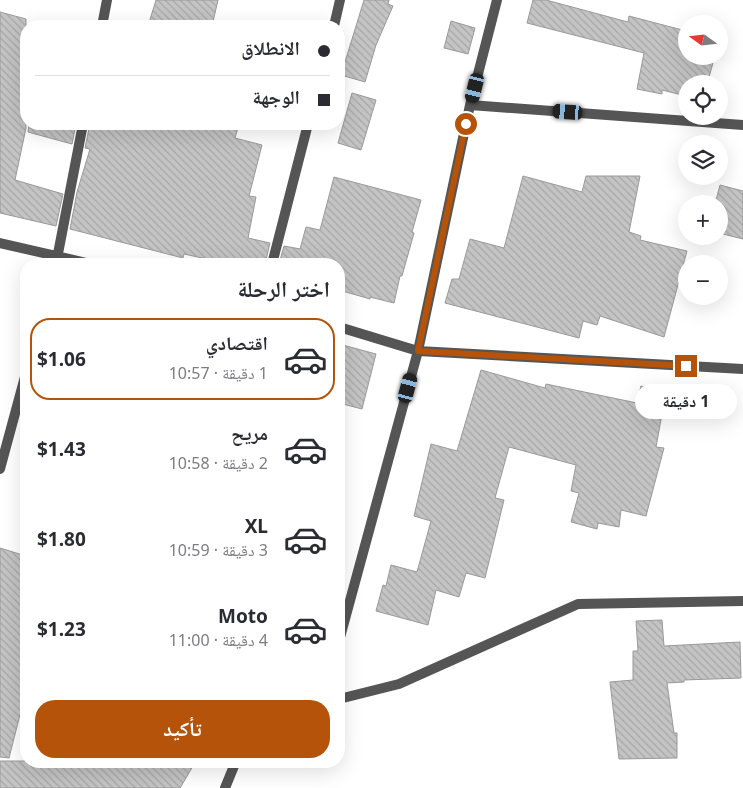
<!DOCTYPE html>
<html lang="ar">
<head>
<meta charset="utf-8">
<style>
	body { margin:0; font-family:"Noto Sans","Noto Naskh Arabic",sans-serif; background:#f2f2f3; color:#2b2b33; direction:rtl; height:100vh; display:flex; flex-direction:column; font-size:19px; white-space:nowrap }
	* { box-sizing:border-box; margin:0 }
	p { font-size:16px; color:#7c7c81 }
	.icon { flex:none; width:28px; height:28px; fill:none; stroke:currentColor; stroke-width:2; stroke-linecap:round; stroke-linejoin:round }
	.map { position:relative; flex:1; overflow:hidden; direction:ltr }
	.drawer { position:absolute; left:20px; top:258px; width:325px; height:510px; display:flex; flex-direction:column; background:#fff; border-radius:20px; box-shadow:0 5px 20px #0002; direction:rtl }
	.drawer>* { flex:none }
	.top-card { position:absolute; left:20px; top:20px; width:325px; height:110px; border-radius:20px; box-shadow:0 5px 20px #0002; direction:rtl; display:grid; align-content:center; height:110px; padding:0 15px; background:#fff }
	.needle { width:32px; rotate:285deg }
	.fabs { position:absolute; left:678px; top:15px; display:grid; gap:10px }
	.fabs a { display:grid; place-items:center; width:50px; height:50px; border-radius:50%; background:#fff; box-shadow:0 5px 20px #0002; font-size:25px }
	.end { position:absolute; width:22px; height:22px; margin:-11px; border:6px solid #b45309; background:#fff; box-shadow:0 0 0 2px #fff }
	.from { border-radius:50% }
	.bubble { position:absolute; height:35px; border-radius:18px; background:#fff; box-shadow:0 5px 20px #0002; font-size:16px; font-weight:700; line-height:35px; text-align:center; direction:rtl }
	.car { position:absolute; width:15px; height:30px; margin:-15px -8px; border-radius:6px; box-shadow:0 0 4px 1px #0007; background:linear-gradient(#222 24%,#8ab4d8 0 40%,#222 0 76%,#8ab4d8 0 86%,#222 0) }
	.top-card b { display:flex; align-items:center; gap:18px; height:48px; font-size:19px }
	.top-card b+b { border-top:1px solid #e1e1e2 }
	.top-card i { width:12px; height:12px; background:#2b2b33 }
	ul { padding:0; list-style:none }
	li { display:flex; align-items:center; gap:15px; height:82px; margin:0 10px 8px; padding:0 5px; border:2px solid transparent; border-radius:20px }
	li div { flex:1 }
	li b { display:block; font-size:19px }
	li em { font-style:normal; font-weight:700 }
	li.active { border-color:#b45309 }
	li>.icon { width:45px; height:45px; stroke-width:1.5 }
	h2 { padding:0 15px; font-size:22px; line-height:60px }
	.primary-button { display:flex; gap:10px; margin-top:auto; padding:10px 15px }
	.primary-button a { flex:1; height:58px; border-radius:20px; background:#b45309; color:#fff; font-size:20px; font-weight:700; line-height:58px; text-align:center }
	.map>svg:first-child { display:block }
</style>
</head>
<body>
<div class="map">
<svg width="743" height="788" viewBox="0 0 743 788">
	<defs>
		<pattern id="building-back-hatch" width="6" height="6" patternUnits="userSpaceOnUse" patternTransform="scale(1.25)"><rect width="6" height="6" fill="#c4c4c4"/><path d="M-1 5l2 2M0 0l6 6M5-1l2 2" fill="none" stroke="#a7a7a7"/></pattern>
	</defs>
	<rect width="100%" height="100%" fill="#fff"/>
	<path fill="url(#building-back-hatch)" stroke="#999" d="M 156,0 L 218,0 L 212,26 L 148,26 Z
		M 364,0 L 389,0 L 388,4 L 393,6 L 376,45 L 365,82 L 341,75 Z
		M 533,0 L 546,0 L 628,22 L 629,16 L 686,31 L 686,56 L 706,56 L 705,61 L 713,63 L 707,84 L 686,84 L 686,96 L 662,90 L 662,94 L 637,89 L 644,53 L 527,23 Z
		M 0,12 L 26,19 L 26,128 L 15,180 L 63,194 L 56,226 L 0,213 Z
		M 451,21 L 475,28 L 468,54 L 444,48 Z
		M 352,93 L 376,100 L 361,150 L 338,143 Z
		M 29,124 L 76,124 L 72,144 L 28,132 Z
		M 90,124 L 239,124 L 235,138 L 262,145 L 249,196 L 256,197 L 248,238 L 270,243 L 265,264 L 229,264 L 184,254 L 183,258 L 70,229 L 77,192 L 90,149 L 85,148 Z
		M 523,176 L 582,192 L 586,176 L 640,176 L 629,232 L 641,236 L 640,240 L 687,251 L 664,337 L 600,316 L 597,325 L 583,321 L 579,338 L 445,303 L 452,279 L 459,279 L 470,239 L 504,248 Z
		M 334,177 L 421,200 L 412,232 L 414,233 L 402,276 L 400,276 L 394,303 L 370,297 L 370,299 L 339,290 L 339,264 L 279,264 L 284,246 L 300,249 L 306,227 L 320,230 Z
		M 720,185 L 743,191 L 743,239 L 719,233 L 719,204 L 715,204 Z
		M 339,344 L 376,354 L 362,409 L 339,403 Z
		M 481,370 L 545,388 L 546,384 L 637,403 L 641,386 L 666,392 L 656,447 L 664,448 L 646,516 L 621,510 L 619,527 L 598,523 L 597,529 L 571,522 L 579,493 L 571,491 L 576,465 L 509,447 L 495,498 L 504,500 L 485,578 L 466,573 L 459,597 L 436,590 L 428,625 L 376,611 L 383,585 L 386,586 L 391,565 L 417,572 L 431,521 L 414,516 L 431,444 L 457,451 Z
		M 0,548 L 26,556 L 26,691 L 9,758 L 0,757 Z
		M 662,620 L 664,646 L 740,642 L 741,678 L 684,680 L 684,682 L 667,683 L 674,733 L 677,733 L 677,758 L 619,759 L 610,682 L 633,680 L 633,651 L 638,651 L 636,621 Z
		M 0,761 L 196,761 L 180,788 L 0,788 Z"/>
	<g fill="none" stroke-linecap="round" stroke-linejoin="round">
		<path stroke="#555" stroke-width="10" d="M 102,26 L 107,0
			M 334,26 L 340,0
			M 470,105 L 743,125
			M 0,243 L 91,264
			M 56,264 L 83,124
			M 272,264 L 308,124
			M 339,327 L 418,351 L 743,369
			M 0,469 L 26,373
			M 339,641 L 418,351 L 470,105 L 497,0
			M 339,699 L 399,684 L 578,604 L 743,601
			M 225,788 L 236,761"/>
	</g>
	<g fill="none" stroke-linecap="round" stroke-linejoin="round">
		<path stroke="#b45309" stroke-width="6" d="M 466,124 L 418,351 L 686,366"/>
	</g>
</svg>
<div class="fabs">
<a><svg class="needle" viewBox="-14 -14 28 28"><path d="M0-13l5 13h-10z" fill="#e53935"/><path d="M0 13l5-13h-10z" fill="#7c7c81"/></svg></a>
<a><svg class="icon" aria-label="locate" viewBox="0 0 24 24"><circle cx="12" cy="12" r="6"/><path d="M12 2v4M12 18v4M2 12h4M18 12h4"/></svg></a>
<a><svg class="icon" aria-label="layers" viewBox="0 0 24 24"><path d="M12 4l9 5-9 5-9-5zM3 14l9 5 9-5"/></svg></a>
<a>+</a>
<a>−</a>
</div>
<i class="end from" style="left:466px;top:124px"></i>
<i class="end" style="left:686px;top:366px"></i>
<div class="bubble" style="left:635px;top:384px;width:102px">1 دقيقة</div>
<i class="car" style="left:475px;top:88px;rotate:194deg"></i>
<i class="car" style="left:568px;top:112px;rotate:274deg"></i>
<i class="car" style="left:408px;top:388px;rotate:15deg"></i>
<div class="top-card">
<b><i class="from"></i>الانطلاق</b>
<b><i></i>الوجهة</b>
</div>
<section class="drawer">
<h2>اختر الرحلة</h2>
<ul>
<li class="active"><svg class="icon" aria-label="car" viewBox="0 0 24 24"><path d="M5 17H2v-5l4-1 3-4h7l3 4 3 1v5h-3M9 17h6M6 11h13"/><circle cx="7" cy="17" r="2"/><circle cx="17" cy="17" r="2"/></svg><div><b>اقتصادي</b><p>1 دقيقة · 10:57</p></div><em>$1.06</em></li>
<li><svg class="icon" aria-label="car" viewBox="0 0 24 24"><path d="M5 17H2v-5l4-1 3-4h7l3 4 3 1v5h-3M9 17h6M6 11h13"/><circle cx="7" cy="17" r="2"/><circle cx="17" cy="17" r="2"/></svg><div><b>مريح</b><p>2 دقيقة · 10:58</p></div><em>$1.43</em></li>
<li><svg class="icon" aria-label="car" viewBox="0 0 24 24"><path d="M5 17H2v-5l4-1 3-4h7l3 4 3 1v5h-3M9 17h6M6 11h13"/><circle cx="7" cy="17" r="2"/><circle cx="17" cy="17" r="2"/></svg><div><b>XL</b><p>3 دقيقة · 10:59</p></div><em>$1.80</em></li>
<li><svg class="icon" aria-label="car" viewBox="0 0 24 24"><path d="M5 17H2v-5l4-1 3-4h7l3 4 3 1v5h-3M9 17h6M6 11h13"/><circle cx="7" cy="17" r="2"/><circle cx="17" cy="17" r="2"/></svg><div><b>Moto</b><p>4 دقيقة · 11:00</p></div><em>$1.23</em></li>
</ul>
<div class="primary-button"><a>تأكيد</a></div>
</section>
</div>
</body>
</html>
